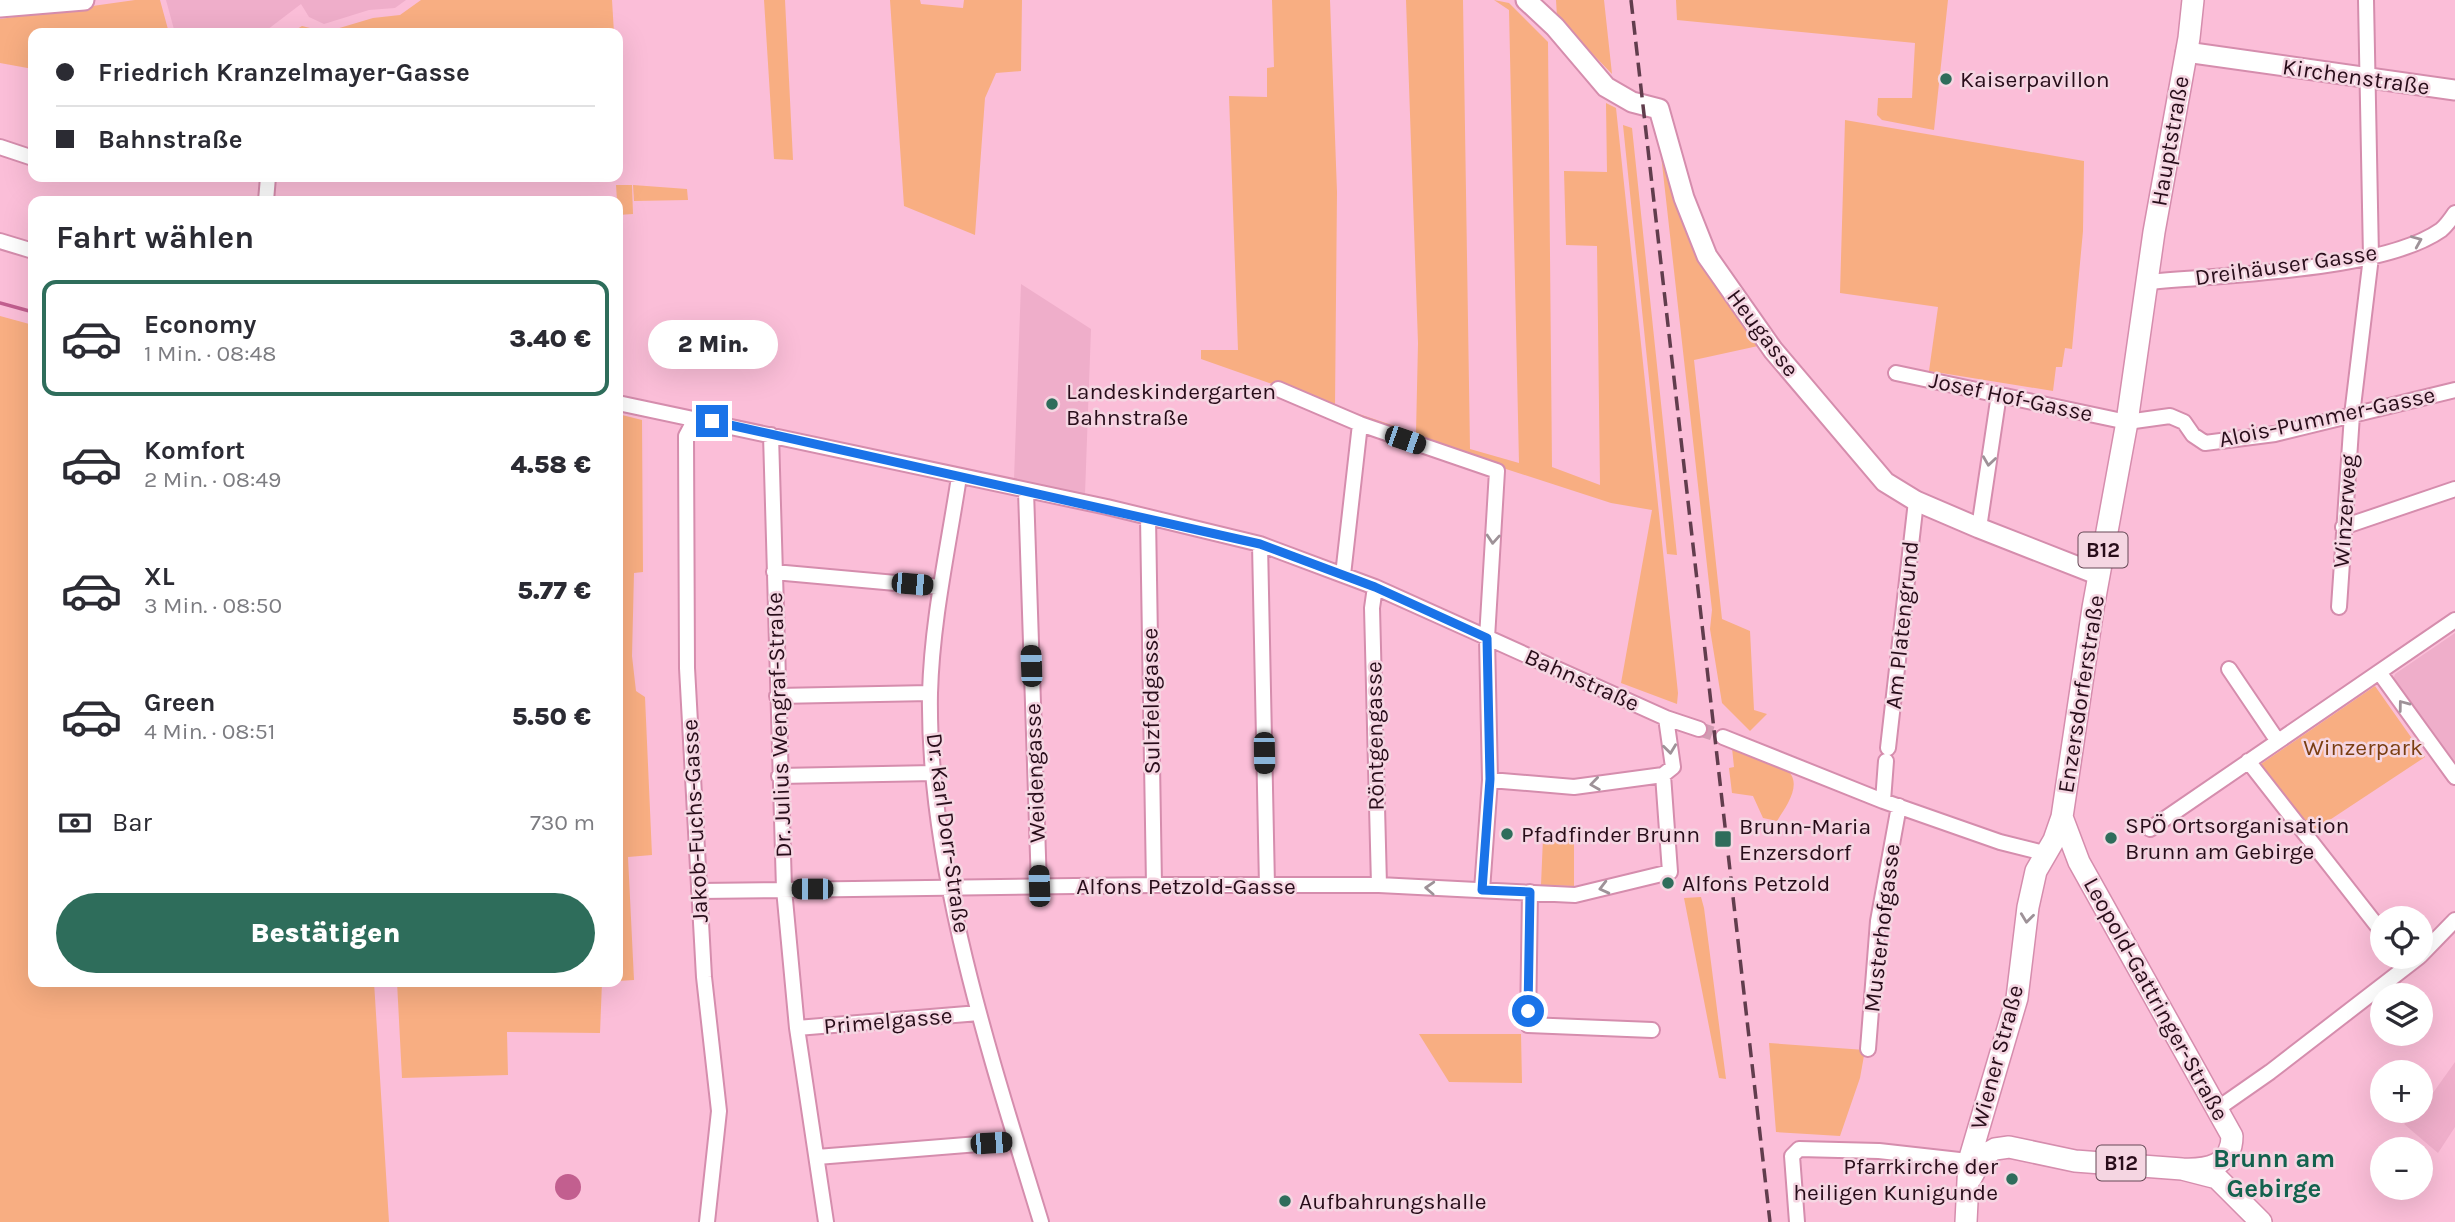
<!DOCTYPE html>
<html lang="de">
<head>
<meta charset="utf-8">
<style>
	body { margin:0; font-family:Karla,sans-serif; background:#f2f2f3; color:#2b2b33; height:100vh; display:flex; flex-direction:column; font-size:26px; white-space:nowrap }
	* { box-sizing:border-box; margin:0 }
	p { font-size:23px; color:#7c7c81 }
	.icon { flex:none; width:38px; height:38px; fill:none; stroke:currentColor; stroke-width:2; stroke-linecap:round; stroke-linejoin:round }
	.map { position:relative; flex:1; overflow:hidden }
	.side { position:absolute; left:28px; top:196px; width:595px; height:791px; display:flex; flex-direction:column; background:#fff; border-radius:14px; box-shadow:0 7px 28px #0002 }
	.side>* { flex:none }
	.top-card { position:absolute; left:28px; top:28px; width:595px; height:154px; border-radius:14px; box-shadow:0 7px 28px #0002; display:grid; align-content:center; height:154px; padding:0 28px; background:#fff }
	.controls { position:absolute; left:2370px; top:906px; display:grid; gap:14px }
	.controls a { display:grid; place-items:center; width:63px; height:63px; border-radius:50%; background:#fff; box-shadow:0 7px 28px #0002; font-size:35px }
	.end { position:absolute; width:32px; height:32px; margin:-16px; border:9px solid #1a73e8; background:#fff; box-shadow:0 0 0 4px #fff }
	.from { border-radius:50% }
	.bubble { position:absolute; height:49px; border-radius:24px; background:#fff; box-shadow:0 7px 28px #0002; font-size:23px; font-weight:800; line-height:49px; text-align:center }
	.car { position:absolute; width:21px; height:42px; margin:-21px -10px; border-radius:9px; box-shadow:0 0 5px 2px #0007; background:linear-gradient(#222 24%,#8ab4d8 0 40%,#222 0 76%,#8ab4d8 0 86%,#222 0) }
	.top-card b { display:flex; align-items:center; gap:24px; height:66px; font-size:26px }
	.top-card b+b { border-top:2px solid #e1e1e2 }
	.top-card i { width:18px; height:18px; background:#2b2b33 }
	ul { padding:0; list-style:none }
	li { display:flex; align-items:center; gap:21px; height:116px; margin:0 14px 10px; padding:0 14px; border:4px solid transparent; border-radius:14px }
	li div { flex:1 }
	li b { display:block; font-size:26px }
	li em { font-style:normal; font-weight:800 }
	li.selected { border-color:#2e6d5b }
	li>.icon { width:63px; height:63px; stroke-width:1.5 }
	h2 { padding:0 28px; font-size:32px; line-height:84px }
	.pay { display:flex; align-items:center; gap:18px; height:77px; padding:0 28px; font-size:26px }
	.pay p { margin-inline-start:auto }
	.button { display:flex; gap:14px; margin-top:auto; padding:14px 28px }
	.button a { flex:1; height:80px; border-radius:42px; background:#2e6d5b; color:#fff; font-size:28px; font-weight:800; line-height:80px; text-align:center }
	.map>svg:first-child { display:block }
</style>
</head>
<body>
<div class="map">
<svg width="2455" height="1222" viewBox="0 0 2455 1222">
	<rect width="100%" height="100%" fill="#fbbed8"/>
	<path fill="#efaeca" d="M 166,0 L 406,0 L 395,8 L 369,10 L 324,24 L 309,17 L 301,4 L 263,33 L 175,33 Z
		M 1021,284 L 1091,329 L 1085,494 L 1014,479 Z
		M 2455,633 L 2455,766 L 2393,680 L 2395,674 Z
		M 2455,1062 L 2455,1127 L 2438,1153 L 2404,1124 L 2420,1111 Z"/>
	<path fill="#f8ae82" d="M 135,0 L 160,0 L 169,33 L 33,33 L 33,69 L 0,63 L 0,19 Z
		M 421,0 L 612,0 L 614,33 L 298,33 L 297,29 L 302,26 L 326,32 L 373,18 L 400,15 Z
		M 764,0 L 785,0 L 793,160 L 774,159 Z
		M 890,0 L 920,0 L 921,4 L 963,8 L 964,0 L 1022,0 L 1021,71 L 996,73 L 985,98 L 975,235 L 904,206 Z
		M 1272,0 L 1330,0 L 1337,192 L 1335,406 L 1416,433 L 1418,343 L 1406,0 L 1463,0 L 1470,449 L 1519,463 L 1509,10 L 1494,0 L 1509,3 L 1548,42 L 1552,467 L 1600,485 L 1597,246 L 1566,245 L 1564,171 L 1607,172 L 1606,103 L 1616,108 L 1678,693 L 1677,704 L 1621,683 L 1652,510 L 1611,503 L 1358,421 L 1275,385 L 1201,359 L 1201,350 L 1238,350 L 1229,96 L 1267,97 L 1267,68 L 1274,67 Z
		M 1556,0 L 1604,0 L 1612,74 L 1557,17 Z
		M 1676,0 L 1948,0 L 1934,130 L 1882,120 L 1877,115 L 1878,98 L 1912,98 L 1915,43 L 1677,20 Z
		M 1845,120 L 2084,161 L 2083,231 L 2072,349 L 2065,348 L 2062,367 L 2056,367 L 2053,391 L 1929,371 L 1938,307 L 1840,293 Z
		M 1623,125 L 1632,128 L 1677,555 L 1667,554 Z
		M 1659,137 L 1698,259 L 1758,346 L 1694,360 L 1722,619 L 1750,631 L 1754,710 L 1767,714 L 1750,731 L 1722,703 L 1710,629 L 1712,610 Z
		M 616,185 L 632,185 L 633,214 L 618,215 Z
		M 633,185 L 687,189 L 688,200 L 634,201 Z
		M 0,316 L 33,325 L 33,982 L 374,982 L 389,1222 L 0,1222 Z
		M 618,414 L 642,420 L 643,572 L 634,573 L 632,656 L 636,691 L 645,697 L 652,855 L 628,857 L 634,980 L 618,981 Z
		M 2375,686 L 2425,757 L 2313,831 L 2261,764 Z
		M 1732,748 L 1789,772 C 1802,786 1785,808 1777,821 L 1763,818 L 1753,796 L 1732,793 L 1729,768 L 1734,767 Z
		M 1543,838 L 1574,838 L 1574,886 L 1541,885 Z
		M 1701,897 L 1704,908 L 1726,1079 L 1719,1078 L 1684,898 Z
		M 397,982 L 606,982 L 602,982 L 600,1033 L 507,1032 L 508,1075 L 402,1078 Z
		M 1419,1034 L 1521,1034 L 1522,1083 L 1449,1082 Z
		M 1769,1043 L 1865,1050 L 1860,1078 L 1840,1136 L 1776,1132 Z"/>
	<path fill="#c25f8f" d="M555 1187a13 13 0 1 1 26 0a13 13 0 1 1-26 0Z"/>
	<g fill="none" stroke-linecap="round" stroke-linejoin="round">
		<path stroke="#c25f8f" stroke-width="3.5" d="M 0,303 L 33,312"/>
		<path stroke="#d19bb2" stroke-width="14" stroke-dasharray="14 7" stroke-linecap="butt" d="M 1699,729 L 1723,737"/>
		<defs>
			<path id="street" d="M 0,147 L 33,158
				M 266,201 L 268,177
				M 0,241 L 33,251
				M 2147,282 C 2221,275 2383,271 2441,230 C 2446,226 2451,219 2455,213
				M 1896,373 L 2127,422 L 2170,416 L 2184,422 L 2193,435 L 2205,443 L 2275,434 L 2455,390
				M 1278,389 L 1360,424 L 1497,471 L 1487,638 L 1490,780 L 1482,890
				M 618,403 L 1107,507 L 1260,544 L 1375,587 L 1666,718 L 1699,729
				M 694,421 L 686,436 L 687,668 L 704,977 L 719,1111 L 707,1222
				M 771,435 L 784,889 L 797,1028 L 826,1222
				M 959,477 C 948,549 932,620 930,693 C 927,866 991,1058 1041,1222
				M 1026,491 L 1039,886
				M 1148,517 L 1154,885
				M 2343,527 L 2455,489
				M 1979,528 L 1999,394
				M 1260,544 L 1267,886
				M 774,572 L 940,587
				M 1343,575 L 1360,424
				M 1375,587 L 1372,608 L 1379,885
				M 2339,607 L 2352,415 L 2371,257 L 2366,0
				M 2229,669 L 2277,740
				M 2379,672 L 2455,777
				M 777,696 L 930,693
				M 1723,737 L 1883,801 L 2000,842 L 2044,853
				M 1888,748 L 1916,501
				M 2248,761 L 2382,932
				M 1663,775 L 1673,767 L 1666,718
				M 779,776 L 934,773
				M 1490,780 L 1574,787 L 1663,775
				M 1883,801 L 1886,761
				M 2150,829 L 2455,620
				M 699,891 L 1154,885 L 1379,885 L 1575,895 L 1670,872 L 1663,775
				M 1530,892 L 1528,1025 L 1652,1030
				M 2420,956 L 2455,920
				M 797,1028 L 979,1013
				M 1868,1049 L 1878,921 L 1899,806
				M 2217,1109 L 2270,1072 L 2419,957
				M 817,1157 L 1016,1141
				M 1797,1222 L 1792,1156 L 1799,1149 L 1879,1151 L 1977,1162"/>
			<path id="secondary" d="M 1526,0 L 1555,27 L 1606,87 L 1632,102 L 1659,109 L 1684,198 L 1707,256 L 1773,350 L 1885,482 L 1916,501 L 1979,528 L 2099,575
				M 0,7 L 84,0
				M 2186,52 L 2455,90"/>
			<path id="primary" d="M 2062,817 L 2079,862 L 2232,1136 C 2232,1166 2207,1170 2182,1169
				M 1971,1178 L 1983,1156 L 1995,1149 L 2009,1147 L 2075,1161 L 2182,1169 L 2217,1178 L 2261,1222
				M 1966,1222 L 1969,1161 L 2017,998 L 2028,907 L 2036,871 L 2054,840 L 2062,817 L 2093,608 L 2127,422 L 2154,232 L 2189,38 L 2193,0"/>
		</defs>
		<use href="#street" stroke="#d58dad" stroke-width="18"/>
		<use href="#secondary" stroke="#d58dad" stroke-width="23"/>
		<use href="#primary" stroke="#d58dad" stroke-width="24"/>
		<use href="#street" stroke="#fff" stroke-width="14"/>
		<use href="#secondary" stroke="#fff" stroke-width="19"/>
		<use href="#primary" stroke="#fff" stroke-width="21"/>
		<path stroke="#613d4d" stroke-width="3.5" stroke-dasharray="14 7" stroke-linecap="butt" d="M 1631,0 L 1770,1222"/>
	</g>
	<defs><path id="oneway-chevron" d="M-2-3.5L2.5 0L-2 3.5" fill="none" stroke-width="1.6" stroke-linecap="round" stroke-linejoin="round" transform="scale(1.75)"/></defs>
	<g stroke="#9e9298">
		<use href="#oneway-chevron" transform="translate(2417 241) rotate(-23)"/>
		<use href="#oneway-chevron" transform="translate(1989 461) rotate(98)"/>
		<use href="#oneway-chevron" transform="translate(1493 539) rotate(94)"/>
		<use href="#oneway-chevron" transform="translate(2403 705) rotate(-127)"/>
		<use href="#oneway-chevron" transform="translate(1670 749) rotate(83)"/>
		<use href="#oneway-chevron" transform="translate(1595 784) rotate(172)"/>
		<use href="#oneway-chevron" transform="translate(1430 888) rotate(-177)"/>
		<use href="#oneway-chevron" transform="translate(1604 888) rotate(166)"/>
		<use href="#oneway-chevron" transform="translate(2027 918) rotate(97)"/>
	</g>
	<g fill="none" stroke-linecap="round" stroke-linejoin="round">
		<path stroke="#1a73e8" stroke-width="9" d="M 712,421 L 1260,544 L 1375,587 L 1487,638 L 1490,779 L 1482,890 L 1530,892 L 1528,1011"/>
	</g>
	<g fill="#2e6d5b" stroke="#f5d6e2" stroke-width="2.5">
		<circle cx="1946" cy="79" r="7"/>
		<circle cx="1052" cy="404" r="7"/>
		<circle cx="1507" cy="834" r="7"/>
		<circle cx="2111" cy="838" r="7"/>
		<rect x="1714" y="830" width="18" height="18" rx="3.5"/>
		<circle cx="1668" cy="883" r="7"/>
		<circle cx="2012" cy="1179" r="7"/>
		<circle cx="1285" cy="1201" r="7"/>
	</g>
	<g text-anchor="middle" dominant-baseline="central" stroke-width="5" stroke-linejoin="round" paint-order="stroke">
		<g fill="#f5d6e2" stroke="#664956" stroke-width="2">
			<rect x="2078.5" y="532.5" width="49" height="35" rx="5"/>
			<rect x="2096.5" y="1145.5" width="49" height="35" rx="5"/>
		</g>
		<g font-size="21" font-weight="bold" fill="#280d1a">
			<text x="2103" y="550">B12</text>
			<text x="2121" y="1163">B12</text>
		</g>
		<g font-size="23" fill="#280d1a" stroke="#f5d6e2">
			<text transform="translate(2356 77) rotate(8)">Kirchenstraße</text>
			<text transform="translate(2170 141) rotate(-80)">Hauptstraße</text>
			<text transform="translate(2286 265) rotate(-8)">Dreihäuser Gasse</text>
			<text transform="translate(1763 333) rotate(53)">Heugasse</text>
			<text transform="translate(2011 397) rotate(12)">Josef Hof-Gasse</text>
			<text transform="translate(2327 417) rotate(-12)">Alois-Pummer-Gasse</text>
			<text transform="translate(2345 511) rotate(-86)">Winzerweg</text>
			<text transform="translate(1902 625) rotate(-84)">Am Platengrund</text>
			<text transform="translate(1582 680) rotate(24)">Bahnstraße</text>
			<text transform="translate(2081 694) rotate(-81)">Enzersdorferstraße</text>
			<text transform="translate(1151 701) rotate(-91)">Sulzfeldgasse</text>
			<text transform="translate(779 725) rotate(-92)">Dr. Julius Wengraf-Straße</text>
			<text transform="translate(1375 736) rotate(-91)">Röntgengasse</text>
			<text transform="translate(1035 773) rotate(-92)">Weidengasse</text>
			<text transform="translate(695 821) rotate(-93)">Jakob-Fuchs-Gasse</text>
			<text transform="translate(948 833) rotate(82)">Dr. Karl Dorr-Straße</text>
			<text x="1186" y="886">Alfons Petzold-Gasse</text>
			<text transform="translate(1882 928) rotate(-83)">Musterhofgasse</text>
			<text transform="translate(2156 999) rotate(61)">Leopold-Gattringer-Straße</text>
			<text transform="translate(888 1021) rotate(-5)">Primelgasse</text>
			<text transform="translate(1997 1057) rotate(-75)">Wiener Straße</text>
		</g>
		<g font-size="23" fill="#280d1a" stroke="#f5d6e2" text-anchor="start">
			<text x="1960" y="79">Kaiserpavillon</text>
			<text x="1066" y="391">Landeskindergarten<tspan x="1066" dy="26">Bahnstraße</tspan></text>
			<text x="2125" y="825">SPÖ Ortsorganisation<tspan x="2125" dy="26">Brunn am Gebirge</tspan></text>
			<text x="1739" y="826">Brunn-Maria<tspan x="1739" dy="26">Enzersdorf</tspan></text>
			<text x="1521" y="834">Pfadfinder Brunn</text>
			<text x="1682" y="883">Alfons Petzold</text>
			<text x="1998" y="1166" text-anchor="end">Pfarrkirche der<tspan x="1998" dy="26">heiligen Kunigunde</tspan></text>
			<text x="1299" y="1201">Aufbahrungshalle</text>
		</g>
		<g font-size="23" fill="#7a3e12" stroke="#f5d6e2">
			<text x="2363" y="747">Winzerpark</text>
		</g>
		<g font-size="26" font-weight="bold" fill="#13624e" stroke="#f5d6e2">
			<text x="2274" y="1158">Brunn am<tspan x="2274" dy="30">Gebirge</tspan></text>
		</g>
	</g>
</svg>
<div class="controls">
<a><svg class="icon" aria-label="locate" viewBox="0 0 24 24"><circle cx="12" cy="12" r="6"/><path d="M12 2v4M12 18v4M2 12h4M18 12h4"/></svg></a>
<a><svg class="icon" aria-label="layers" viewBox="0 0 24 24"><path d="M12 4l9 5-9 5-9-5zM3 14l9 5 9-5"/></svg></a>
<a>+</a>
<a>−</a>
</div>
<i class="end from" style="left:1528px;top:1011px"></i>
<i class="end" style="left:712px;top:421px"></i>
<div class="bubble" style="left:648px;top:320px;width:130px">2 Min.</div>
<i class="car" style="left:1405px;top:440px;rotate:109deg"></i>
<i class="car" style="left:912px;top:584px;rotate:95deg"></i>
<i class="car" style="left:1031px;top:666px;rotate:358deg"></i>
<i class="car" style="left:1264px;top:753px;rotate:179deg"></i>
<i class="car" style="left:1039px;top:886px;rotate:358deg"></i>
<i class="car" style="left:812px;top:889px;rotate:270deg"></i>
<i class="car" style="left:991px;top:1143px;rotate:86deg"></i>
<div class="top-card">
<b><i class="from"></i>Friedrich Kranzelmayer-Gasse</b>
<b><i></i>Bahnstraße</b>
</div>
<section class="side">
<h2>Fahrt wählen</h2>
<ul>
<li class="selected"><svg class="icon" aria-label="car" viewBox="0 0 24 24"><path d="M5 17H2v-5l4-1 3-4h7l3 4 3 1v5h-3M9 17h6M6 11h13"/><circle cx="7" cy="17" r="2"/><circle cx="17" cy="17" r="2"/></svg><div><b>Economy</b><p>1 Min. · 08:48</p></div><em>3.40 €</em></li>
<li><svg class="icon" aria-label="car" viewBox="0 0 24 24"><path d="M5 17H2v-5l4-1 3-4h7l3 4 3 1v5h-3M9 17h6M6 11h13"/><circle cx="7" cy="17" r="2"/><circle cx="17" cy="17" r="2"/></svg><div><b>Komfort</b><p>2 Min. · 08:49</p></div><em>4.58 €</em></li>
<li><svg class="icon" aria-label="car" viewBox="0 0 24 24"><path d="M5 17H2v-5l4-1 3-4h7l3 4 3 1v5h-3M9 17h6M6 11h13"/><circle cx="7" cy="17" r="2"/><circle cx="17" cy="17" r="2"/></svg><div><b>XL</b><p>3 Min. · 08:50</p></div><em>5.77 €</em></li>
<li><svg class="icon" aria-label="car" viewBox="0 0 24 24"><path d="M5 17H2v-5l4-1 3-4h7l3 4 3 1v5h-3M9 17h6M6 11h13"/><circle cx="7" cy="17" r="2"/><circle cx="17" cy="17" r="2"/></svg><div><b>Green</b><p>4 Min. · 08:51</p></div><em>5.50 €</em></li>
</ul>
<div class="pay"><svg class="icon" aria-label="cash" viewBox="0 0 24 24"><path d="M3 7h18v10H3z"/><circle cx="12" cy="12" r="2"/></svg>Bar<p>730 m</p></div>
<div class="button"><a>Bestätigen</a></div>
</section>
</div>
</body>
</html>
